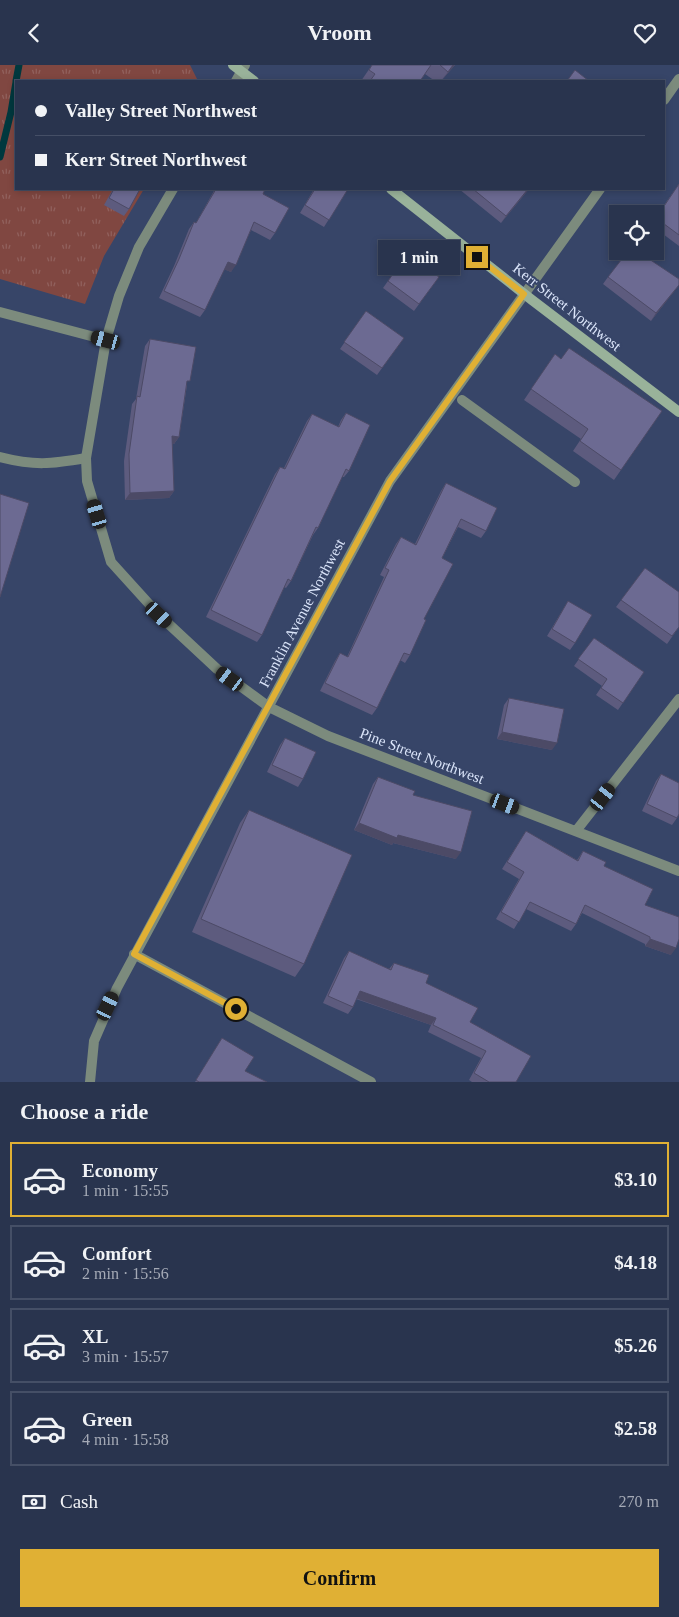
<!DOCTYPE html>
<html lang="en">
<head>
<meta charset="utf-8">
<style>
	body { margin:0; font-family:Georgia,serif; background:#353f58; color:#f1f3f6; height:100vh; display:flex; flex-direction:column; font-size:19px; white-space:nowrap }
	* { box-sizing:border-box; margin:0 }
	p { font-size:16px; color:#a5aab6 }
	.icon { flex:none; width:28px; height:28px; fill:none; stroke:currentColor; stroke-width:2; stroke-linecap:round; stroke-linejoin:round }
	.map { position:relative; height:1017px; overflow:hidden }
	.panel { display:flex; flex-direction:column; background:#29344e; flex:1 }
	.panel>* { flex:none }
	.top-card { position:absolute; left:15px; top:15px; width:650px; height:110px; border-radius:0px; box-shadow:0 2px 8px #0003,0 0 0 1px #454f66; display:grid; align-content:center; height:110px; padding:0 20px; background:#29344e }
	.tools { position:absolute; left:609px; top:140px; display:grid; gap:10px }
	.tools a { display:grid; place-items:center; width:55px; height:55px; border-radius:0px; background:#29344e; box-shadow:0 2px 8px #0003,0 0 0 1px #454f66; font-size:25px }
	.end { position:absolute; width:22px; height:22px; margin:-11px; border:6px solid #e0b034; background:#111; box-shadow:0 0 0 2px #111 }
	.from { border-radius:50% }
	.bubble { position:absolute; height:35px; border-radius:0px; background:#29344e; box-shadow:0 2px 8px #0003,0 0 0 1px #454f66; font-size:16px; font-weight:800; line-height:35px; text-align:center }
	.car { position:absolute; width:15px; height:30px; margin:-15px -8px; border-radius:6px; box-shadow:0 0 4px 1px #0007; background:linear-gradient(#222 24%,#8ab4d8 0 40%,#222 0 76%,#8ab4d8 0 86%,#222 0) }
	.top-card b { display:flex; align-items:center; gap:18px; height:48px; font-size:19px }
	.top-card b+b { border-top:1px solid #454f66 }
	.top-card i { width:12px; height:12px; background:#f1f3f6 }
	ul { padding:0; list-style:none }
	li { display:flex; align-items:center; gap:15px; height:75px; margin:0 10px 8px; padding:0 10px; border:2px solid #454f66; border-radius:0px }
	li div { flex:1 }
	li b { display:block; font-size:19px }
	li em { font-style:normal; font-weight:800 }
	li.current { border-color:#e0b034 }
	li>.icon { width:45px; height:45px; stroke-width:1.5 }
	h2 { padding:0 20px; font-size:22px; line-height:60px }
	.pay { display:flex; align-items:center; gap:12px; height:55px; padding:0 20px; font-size:19px }
	.pay p { margin-inline-start:auto }
	.button { display:flex; gap:10px; margin-top:auto; padding:10px 20px }
	.button a { flex:1; height:58px; border-radius:0px; background:#e0b034; color:#111; font-size:20px; font-weight:800; line-height:58px; text-align:center }
	header { display:flex; justify-content:space-between; align-items:center; height:65px; padding:0 20px; background:#29344e; font-size:22px; font-weight:800 }
	.map>svg:first-child { display:block }
</style>
</head>
<body>
<header><svg class="icon" aria-label="back" viewBox="0 0 24 24"><path d="M15 5l-7 7 7 7"/></svg>Vroom<svg class="icon" aria-label="heart" viewBox="0 0 24 24"><path d="M12 20l-8-8c-3-5 5-10 8-4 3-6 11-1 8 4z"/></svg></header>
<div class="map">
<svg width="679" height="1017" viewBox="0 0 679 1017">
	<defs>
		<pattern id="grass-tufts" width="24" height="20" patternUnits="userSpaceOnUse" patternTransform="scale(1.25)"><rect width="24" height="20" fill="#804741"/><path d="M3 7l-1-3M5 7V3M7 7l1-3M15 17l-1-3M17 17v-4M19 17l1-3" fill="none" stroke="#91615d"/></pattern>
	</defs>
	<rect width="100%" height="100%" fill="#374568"/>
	<path fill="url(#grass-tufts)" d="M 0,0 L 190,0 L 198,16 L 16,16 L 16,124 L 144,124 L 104,191 L 85,239 L 0,214 Z"/>
	<g fill="none" stroke-linecap="round" stroke-linejoin="round">
		<path stroke="#00383e" stroke-width="7" d="M 16,16 L 19,0
			M 0,92 L 11,47 L 16,17"/>
		<path stroke="#7c8b7d" stroke-width="10" d="M 462,335 L 575,417
			M 0,392 C 35,401 51,399 86,393"/>
		<path stroke="#7c8b7d" stroke-width="10" d="M 236,16 L 245,0
			M 664,35 L 679,14
			M 173,124 L 139,182 L 119,231 L 106,275 L 86,393 L 87,416 L 111,497 L 159,550 L 217,604 L 269,642 L 328,671 L 679,806
			M 0,247 L 106,275
			M 576,766 L 679,634
			M 134,889 L 371,1017
			M 90,1017 L 94,976 L 117,923 L 390,416 L 600,124"/>
		<path stroke="#99b29a" stroke-width="10" d="M 233,0 L 254,16
			M 391,124 L 532,235 L 679,347"/>
	</g>
	<path fill="#5d5b7e" d="M 372,0 L 455,0 L 441,16 L 435,16 L 425,9 L 420,16 L 361,16 Z
		M 679,119 L 679,181 L 655,163 L 655,153 Z
		M 113,124 L 140,124 L 129,144 L 124,151 L 104,140 Z
		M 215,124 L 265,124 L 263,129 L 275,168 L 270,175 L 251,165 L 231,207 L 224,204 L 205,245 L 200,252 L 159,233 L 174,201 L 189,164 L 194,157 L 196,158 Z
		M 314,124 L 348,124 L 324,162 L 300,148 Z
		M 459,124 L 529,124 L 501,158 Z
		M 407,189 L 439,212 L 414,246 L 383,223 Z
		M 608,212 L 679,220 L 651,256 L 603,219 Z
		M 366,246 L 404,273 L 377,310 L 340,284 Z
		M 150,274 L 187,320 L 179,372 L 174,379 L 172,379 L 174,426 L 169,433 L 125,435 L 124,396 L 132,339 L 136,334 L 145,281 Z
		M 555,289 L 561,294 L 662,346 L 614,415 L 573,386 L 581,374 L 524,335 Z
		M 346,348 L 349,406 L 344,412 L 342,412 L 318,463 L 313,470 L 291,516 L 286,523 L 284,522 L 262,570 L 257,577 L 206,552 L 275,409 L 280,402 L 284,403 L 307,356 L 312,349 L 338,362 L 341,355 Z
		M 446,418 L 486,466 L 481,473 L 458,462 L 442,493 L 424,554 L 410,590 L 405,598 L 400,595 L 377,643 L 372,650 L 320,626 L 335,596 L 340,588 L 347,592 L 384,512 L 380,510 L 396,479 L 401,472 L 415,479 L 441,426 Z
		M 645,503 L 679,562 L 667,579 L 616,542 Z
		M 568,536 L 575,578 L 570,585 L 547,571 Z
		M 594,573 L 644,607 L 618,645 L 596,630 L 602,621 L 574,601 Z
		M 509,633 L 552,685 L 497,674 L 504,640 Z
		M 285,673 L 303,714 L 298,722 L 267,707 L 280,680 Z
		M 661,709 L 677,753 L 672,760 L 642,746 L 656,716 Z
		M 378,712 L 413,730 L 456,794 L 393,778 L 392,780 L 354,765 L 373,719 Z
		M 249,745 L 304,899 L 295,912 L 192,867 L 240,758 Z
		M 526,766 L 577,795 L 583,786 L 604,801 L 645,840 L 671,890 L 645,881 L 645,879 L 582,848 L 576,859 L 571,866 L 526,844 L 514,864 L 496,854 L 519,814 L 502,804 Z
		M 349,886 L 389,904 L 394,898 L 426,918 L 470,957 L 516,1017 L 472,1017 L 469,1015 L 481,993 L 428,967 L 431,960 L 356,934 L 353,942 L 348,949 L 323,938 L 344,893 Z
		M 222,973 L 245,1006 L 267,1017 L 195,1017 Z"/>
	<path fill="#4c4a66" d="M 453,0 L 455,0 L 441,16 L 448,7 Z
		M 528,124 L 529,124 L 501,158 L 506,151 Z
		M 228,197 L 236,200 L 231,207 L 223,204 Z
		M 679,220 L 677,223 L 651,256 L 656,248 Z
		M 172,371 L 179,372 L 174,379 L 167,378 Z
		M 174,426 L 169,433 L 125,435 L 130,428 Z
		M 502,667 L 557,678 L 552,685 L 497,674 Z
		M 359,758 L 398,770 L 461,787 L 456,794 L 393,778 L 392,780 L 354,765 Z
		M 650,874 L 676,883 L 671,890 L 645,881 Z
		M 360,926 L 436,953 L 431,960 L 355,933 Z"/>
	<path fill="#6c6a92" stroke="#4c4a66" d="M 372,0 L 431,0 L 420,16 L 370,16 L 375,9 L 369,5 Z
		M 440,0 L 453,0 L 448,7 Z
		M 575,5 L 589,16 L 567,16 Z
		M 679,119 L 679,170 L 656,153 Z
		M 114,124 L 140,124 L 129,144 L 109,133 Z
		M 216,124 L 265,124 L 263,129 L 289,143 L 275,168 L 254,157 L 236,200 L 228,197 L 205,245 L 164,226 L 179,194 L 194,157 L 196,158 Z
		M 315,124 L 348,124 L 329,155 L 305,140 Z
		M 473,124 L 528,124 L 506,151 Z
		M 628,186 L 637,186 L 679,214 L 679,220 L 656,248 L 608,212 Z
		M 407,189 L 439,212 L 419,239 L 388,216 Z
		M 366,246 L 404,273 L 382,303 L 344,277 Z
		M 150,274 L 196,282 L 190,316 L 187,316 L 179,372 L 172,371 L 174,426 L 130,428 L 129,389 L 137,331 L 140,332 Z
		M 569,283 L 662,346 L 621,405 L 580,376 L 588,364 L 531,324 L 555,289 L 561,294 Z
		M 346,348 L 370,360 L 349,406 L 346,404 L 318,463 L 316,462 L 291,516 L 288,514 L 262,570 L 211,545 L 280,402 L 285,404 L 312,349 L 339,362 Z
		M 446,418 L 497,443 L 486,466 L 461,454 L 442,493 L 453,499 L 424,554 L 426,555 L 410,590 L 404,588 L 377,643 L 325,618 L 340,588 L 348,592 L 389,505 L 385,503 L 401,472 L 416,480 Z
		M 0,429 L 29,438 L 0,532 Z
		M 645,503 L 679,527 L 679,562 L 672,571 L 621,535 Z
		M 568,536 L 592,550 L 575,578 L 552,564 Z
		M 594,573 L 644,607 L 623,638 L 601,623 L 607,614 L 578,594 Z
		M 509,633 L 564,644 L 557,678 L 502,667 Z
		M 285,673 L 316,687 L 303,714 L 272,700 Z
		M 661,709 L 679,718 L 679,749 L 677,753 L 647,739 Z
		M 378,712 L 415,726 L 413,730 L 472,746 L 461,787 L 398,770 L 397,773 L 359,758 Z
		M 249,745 L 352,790 L 304,899 L 201,854 Z
		M 526,766 L 578,796 L 583,786 L 606,797 L 604,801 L 653,824 L 645,840 L 679,852 L 679,874 L 676,883 L 650,874 L 650,872 L 585,840 L 576,859 L 530,837 L 519,857 L 501,847 L 524,807 L 507,797 Z
		M 349,886 L 391,905 L 394,898 L 429,910 L 426,918 L 478,943 L 470,957 L 531,991 L 516,1017 L 489,1017 L 474,1008 L 486,986 L 433,960 L 436,953 L 360,926 L 353,942 L 328,931 Z
		M 222,973 L 254,992 L 245,1006 L 267,1017 L 199,1017 L 196,1015 Z"/>
	<g fill="none" stroke-linecap="round" stroke-linejoin="round">
		<path stroke="#e0b034" stroke-width="6" d="M 236,944 L 134,889 L 390,416 L 524,229 L 477,192"/>
	</g>
	<g text-anchor="middle" dominant-baseline="central" stroke-width="4" stroke-linejoin="round" paint-order="stroke">
		<g font-size="15" fill="#dae4f9" stroke="#374568">
			<text transform="translate(567 242) rotate(38)">Kerr Street Northwest</text>
			<text transform="translate(302 548) rotate(-62)">Franklin Avenue Northwest</text>
			<text transform="translate(422 691) rotate(21)">Pine Street Northwest</text>
		</g>
	</g>
</svg>
<div class="tools">
<a><svg class="icon" aria-label="locate" viewBox="0 0 24 24"><circle cx="12" cy="12" r="6"/><path d="M12 2v4M12 18v4M2 12h4M18 12h4"/></svg></a>
</div>
<i class="end from" style="left:236px;top:944px"></i>
<i class="end" style="left:477px;top:192px"></i>
<div class="bubble" style="left:378px;top:175px;width:82px">1 min</div>
<i class="car" style="left:106px;top:275px;rotate:285deg"></i>
<i class="car" style="left:97px;top:449px;rotate:343deg"></i>
<i class="car" style="left:159px;top:550px;rotate:133deg"></i>
<i class="car" style="left:230px;top:614px;rotate:306deg"></i>
<i class="car" style="left:603px;top:732px;rotate:38deg"></i>
<i class="car" style="left:505px;top:739px;rotate:111deg"></i>
<i class="car" style="left:108px;top:941px;rotate:25deg"></i>
<div class="top-card">
<b><i class="from"></i>Valley Street Northwest</b>
<b><i></i>Kerr Street Northwest</b>
</div>
</div>
<section class="panel">
<h2>Choose a ride</h2>
<ul>
<li class="current"><svg class="icon" aria-label="car" viewBox="0 0 24 24"><path d="M5 17H2v-5l4-1 3-4h7l3 4 3 1v5h-3M9 17h6M6 11h13"/><circle cx="7" cy="17" r="2"/><circle cx="17" cy="17" r="2"/></svg><div><b>Economy</b><p>1 min · 15:55</p></div><em>$3.10</em></li>
<li><svg class="icon" aria-label="car" viewBox="0 0 24 24"><path d="M5 17H2v-5l4-1 3-4h7l3 4 3 1v5h-3M9 17h6M6 11h13"/><circle cx="7" cy="17" r="2"/><circle cx="17" cy="17" r="2"/></svg><div><b>Comfort</b><p>2 min · 15:56</p></div><em>$4.18</em></li>
<li><svg class="icon" aria-label="car" viewBox="0 0 24 24"><path d="M5 17H2v-5l4-1 3-4h7l3 4 3 1v5h-3M9 17h6M6 11h13"/><circle cx="7" cy="17" r="2"/><circle cx="17" cy="17" r="2"/></svg><div><b>XL</b><p>3 min · 15:57</p></div><em>$5.26</em></li>
<li><svg class="icon" aria-label="car" viewBox="0 0 24 24"><path d="M5 17H2v-5l4-1 3-4h7l3 4 3 1v5h-3M9 17h6M6 11h13"/><circle cx="7" cy="17" r="2"/><circle cx="17" cy="17" r="2"/></svg><div><b>Green</b><p>4 min · 15:58</p></div><em>$2.58</em></li>
</ul>
<div class="pay"><svg class="icon" aria-label="cash" viewBox="0 0 24 24"><path d="M3 7h18v10H3z"/><circle cx="12" cy="12" r="2"/></svg>Cash<p>270 m</p></div>
<div class="button"><a>Confirm</a></div>
</section>
</body>
</html>
